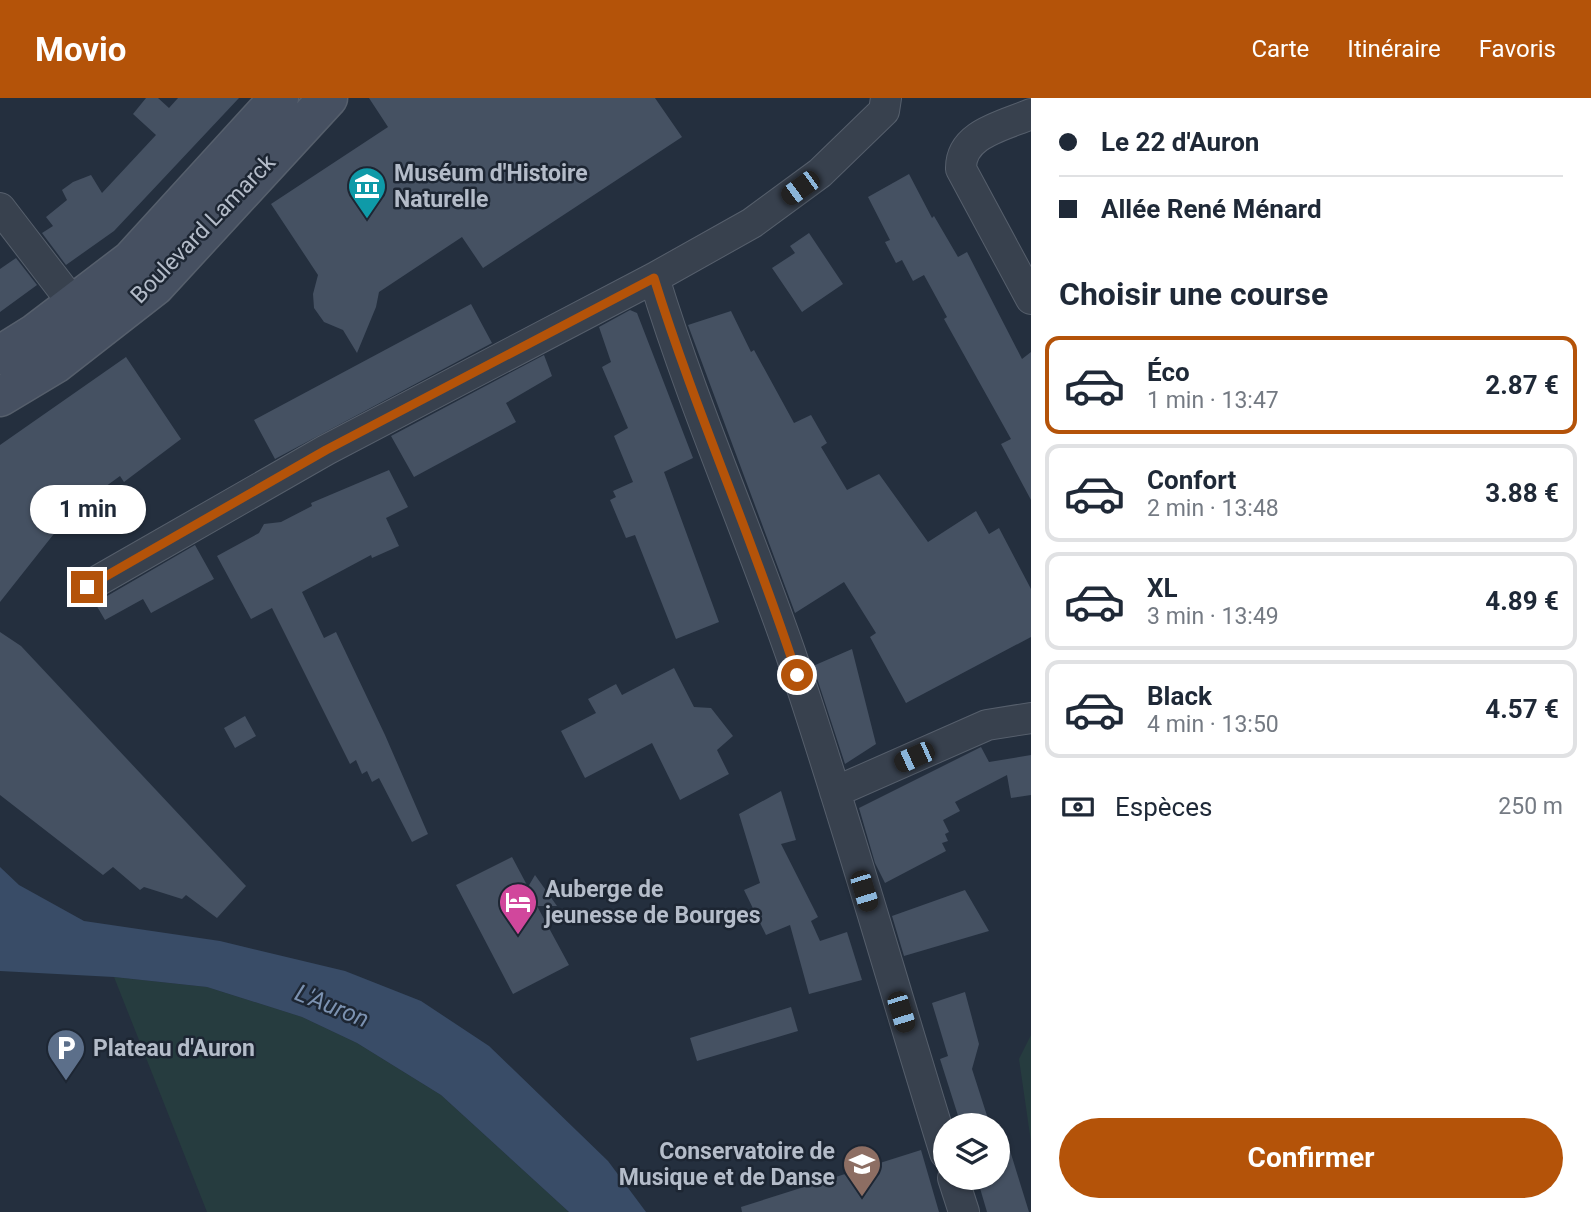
<!DOCTYPE html>
<html lang="fr">
<head>
<meta charset="utf-8">
<style>
	body { margin:0; font-family:Roboto,sans-serif; background:#f6f6f7; color:#1f2937; height:100vh; display:flex; flex-direction:column; font-size:26px; white-space:nowrap }
	* { box-sizing:border-box; margin:0 }
	p { font-size:23px; color:#747a83 }
	.icon { flex:none; width:38px; height:38px; fill:none; stroke:currentColor; stroke-width:2; stroke-linecap:round; stroke-linejoin:round }
	.map { position:relative; flex:1; overflow:hidden }
	.sheet { display:flex; flex-direction:column; background:#fff; width:560px }
	.sheet>* { flex:none }
	.guide { display:grid; align-content:center; height:154px; padding:0 28px; background:#fff }
	.controls { position:absolute; left:933px; top:1015px; display:grid; gap:14px }
	.controls a { display:grid; place-items:center; width:77px; height:77px; border-radius:50%; background:#fff; box-shadow:0 2px 5px #0004; font-size:35px }
	.end { position:absolute; width:32px; height:32px; margin:-16px; border:9px solid #b45309; background:#fff; box-shadow:0 0 0 4px #fff }
	.from { border-radius:50% }
	.bubble { position:absolute; height:49px; border-radius:24px; background:#fff; box-shadow:0 2px 5px #0004; font-size:23px; font-weight:700; line-height:49px; text-align:center }
	.car { position:absolute; width:21px; height:42px; margin:-21px -10px; border-radius:9px; box-shadow:0 0 5px 2px #0007; background:linear-gradient(#222 24%,#8ab4d8 0 40%,#222 0 76%,#8ab4d8 0 86%,#222 0) }
	.guide b { display:flex; align-items:center; gap:24px; height:66px; font-size:26px }
	.guide b+b { border-top:2px solid #e0e1e3 }
	.guide i { width:18px; height:18px; background:#1f2937 }
	ul { padding:0; list-style:none }
	li { display:flex; align-items:center; gap:21px; height:98px; margin:0 14px 10px; padding:0 14px; border:4px solid #e0e1e3; border-radius:14px }
	li div { flex:1 }
	li b { display:block; font-size:26px }
	li em { font-style:normal; font-weight:700 }
	li.selected { border-color:#b45309 }
	li>.icon { width:63px; height:63px; stroke-width:1.5 }
	h2 { padding:0 28px; font-size:32px; line-height:84px }
	.pay { display:flex; align-items:center; gap:18px; height:77px; padding:0 28px; font-size:26px }
	.pay p { margin-inline-start:auto }
	.primary-button { display:flex; gap:14px; margin-top:auto; padding:14px 28px }
	.primary-button a { flex:1; height:80px; border-radius:42px; background:#b45309; color:#fff; font-size:28px; font-weight:700; line-height:80px; text-align:center }
	header { display:flex; align-items:center; gap:42px; box-sizing:border-box; height:98px; padding:0 35px; background:#b45309; color:#fff }
	header strong { font-size:33px }
	nav { display:flex; gap:38px; margin-inline-start:auto; font-size:24px }
	main { display:flex; flex:1; min-height:0 }
	.map>svg:first-child { display:block }
</style>
</head>
<body>
<header>
<strong>Movio</strong>
<nav><a>Carte</a><a>Itinéraire</a><a>Favoris</a></nav>
</header>
<main>
<div class="map">
<svg width="1031" height="1114" viewBox="0 0 1031 1114">
	<rect width="100%" height="100%" fill="#242f3e"/>
	<path fill="#263c3f" d="M 114,879 L 207,889 L 302,919 L 357,945 L 441,997 L 569,1114 L 207,1114 Z
		M 1031,937 L 1031,1044 L 1019,961 Z"/>
	<path fill="#394c67" d="M 0,769 L 19,787 L 84,823 L 220,843 L 345,873 L 421,903 L 489,948 L 608,1063 L 646,1114 L 569,1114 L 441,997 L 357,945 L 302,919 L 207,889 L 114,879 L 0,873 Z"/>
	<path fill="#455162" d="M 146,0 L 158,0 L 169,10 L 178,0 L 239,0 L 114,133 L 66,167 L 42,135 L 53,128 L 46,119 L 67,102 L 62,92 L 73,84 L 91,77 L 102,95 L 156,37 L 133,16 Z
		M 369,0 L 655,0 L 682,39 L 483,170 L 462,139 L 379,194 L 376,209 L 357,255 L 343,232 L 324,224 L 314,210 L 313,196 L 318,177 L 271,106 L 388,29 Z
		M 909,76 L 932,120 L 934,118 L 958,159 L 967,154 L 1022,261 L 1031,254 L 1031,402 L 1001,346 L 1011,341 L 944,221 L 947,219 L 924,177 L 913,183 L 902,162 L 896,165 L 885,144 L 890,142 L 868,99 Z
		M 809,135 L 843,186 L 802,214 L 772,170 L 795,155 L 790,148 Z
		M 16,160 L 37,187 L 0,214 L 0,171 Z
		M 471,206 L 492,245 L 275,361 L 254,322 Z
		M 630,212 L 637,215 L 693,360 L 664,374 L 719,524 L 676,541 L 635,437 L 626,440 L 610,402 L 616,399 L 613,393 L 633,384 L 614,338 L 628,330 L 602,269 L 611,264 L 599,229 Z
		M 731,213 L 751,254 L 754,252 L 794,325 L 811,317 L 827,345 L 821,349 L 847,392 L 879,376 L 928,444 L 976,413 L 989,436 L 999,430 L 1031,491 L 1031,539 L 906,605 L 870,539 L 876,535 L 844,484 L 795,515 L 688,227 Z
		M 544,257 L 552,278 L 506,305 L 516,324 L 414,379 L 391,338 Z
		M 126,259 L 181,341 L 124,384 L 120,378 L 72,413 L 0,504 L 0,347 Z
		M 389,372 L 408,409 L 386,420 L 399,448 L 372,460 L 371,457 L 302,494 L 324,540 L 336,534 L 385,637 L 428,736 L 412,744 L 379,680 L 372,684 L 367,673 L 362,676 L 356,662 L 350,666 L 272,510 L 251,521 L 217,458 L 259,435 L 264,426 L 281,424 L 312,408 L 311,405 Z
		M 195,447 L 214,481 L 151,515 L 143,501 L 105,522 L 95,505 Z
		M 0,534 L 21,548 L 246,788 L 217,820 L 186,797 L 182,801 L 144,789 L 140,792 L 113,769 L 103,777 L 0,697 Z
		M 852,551 L 876,646 L 845,666 L 813,568 Z
		M 674,570 L 694,609 L 711,610 L 733,638 L 717,652 L 729,676 L 680,702 L 652,645 L 585,680 L 561,633 L 596,615 L 588,601 L 616,586 L 622,597 Z
		M 245,618 L 256,638 L 235,650 L 224,630 Z
		M 981,649 L 989,664 L 1031,657 L 1031,697 L 1011,700 L 1007,677 L 955,704 L 960,713 L 943,722 L 949,734 L 945,736 L 948,743 L 942,745 L 946,753 L 885,785 L 875,765 L 859,710 Z
		M 781,693 L 796,742 L 781,746 L 818,819 L 811,823 L 820,843 L 847,834 L 862,882 L 809,896 L 790,827 L 766,837 L 744,792 L 760,785 L 739,716 Z
		M 512,759 L 528,789 L 535,777 L 557,808 L 537,808 L 569,867 L 513,896 L 456,787 Z
		M 965,792 L 989,833 L 904,858 L 892,818 Z
		M 965,894 L 979,946 L 972,971 L 990,1027 L 961,1027 L 940,961 L 948,958 L 932,905 Z
		M 791,909 L 798,933 L 697,963 L 690,940 Z
		M 1003,1030 L 1029,1114 L 987,1114 L 977,1080 L 998,1080 L 998,1031 Z
		M 921,1052 L 939,1114 L 742,1114 L 741,1109 Z"/>
	<g fill="none" stroke-linecap="round" stroke-linejoin="round">
		<defs>
			<path id="minor" d="M 1031,16 C 1003,28 960,36 961,71 L 1031,201
				M 0,110 L 73,205
				M 654,180 C 693,307 746,428 790,554 C 846,719 893,888 945,1055
				M 87,489 L 326,352 L 654,180 L 752,125 L 820,75 L 884,13 L 886,0
				M 835,694 L 987,627 L 1031,620
				M 953,1080 L 964,1114"/>
			<path id="secondary" d="M 0,257 L 34,236 L 131,162 L 279,0
				M 0,299 L 55,266 L 155,188 L 328,0"/>
		</defs>
		<use href="#minor" stroke="#565f6c" stroke-width="32"/>
		<use href="#secondary" stroke="#565f6c" stroke-width="41"/>
		<use href="#minor" stroke="#38414e" stroke-width="30"/>
		<use href="#secondary" stroke="#465061" stroke-width="38"/>
	</g>
	<g fill="none" stroke-linecap="round" stroke-linejoin="round">
		<path stroke="#b45309" stroke-width="9" d="M 87,489 L 326,352 L 654,180 C 696,315 754,443 797,577"/>
	</g>
	<defs>
		<symbol id="museum-pin" viewBox="-11 -11 22 30"><path d="M0 17L-7.5 6A9.5 9.5 0 1 1 7.5 6Z" fill="#0f9aa8" stroke="#1d2633"/><path d="M0-6L6-3V-2H-6V-3ZM-5-1h2V3h-2ZM-1-1h2V3h-2ZM3-1h2V3H3ZM-6 4H6V6H-6Z" fill="#fff"/></symbol>
		<symbol id="hotel-pin" viewBox="-11 -11 22 30"><path d="M0 17L-7.5 6A9.5 9.5 0 1 1 7.5 6Z" fill="#d1479c" stroke="#1d2633"/><path d="M-6-4.5h1.5V1H6V5H4.5V3h-9V5H-6ZM-4 0a1.8 1.8 0 1 1 3.6 0ZM.5 0V-2.5h3Q6-2.5 6 0Z" fill="#fff"/></symbol>
		<symbol id="parking-pin" viewBox="-11 -11 22 30"><path d="M0 17L-7.5 6A9.5 9.5 0 1 1 7.5 6Z" fill="#5c6f8a" stroke="#1d2633"/><path d="M-3.5-5.5H1a3.5 3.5 0 0 1 0 7H-1V5.5H-3.5ZM-1-3.4V-.6H.8a1.4 1.4 0 0 0 0-2.8Z" fill="#fff"/></symbol>
		<symbol id="university-pin" viewBox="-11 -11 22 30"><path d="M0 17L-7.5 6A9.5 9.5 0 1 1 7.5 6Z" fill="#8d6e63" stroke="#1d2633"/><path d="M0-5L7-2L0 1L-7-2ZM-4 1L0 2.5L4 1V4Q0 6-4 4Z" fill="#fff"/></symbol>
	</defs>
	<g fill-rule="evenodd">
		<use href="#museum-pin" x="345" y="66" width="44" height="60"/>
		<use href="#hotel-pin" x="496" y="782" width="44" height="60"/>
		<use href="#parking-pin" x="44" y="928" width="44" height="60"/>
		<use href="#university-pin" x="840" y="1044" width="44" height="60"/>
	</g>
	<g text-anchor="middle" dominant-baseline="central" stroke-width="5" stroke-linejoin="round" paint-order="stroke">
		<g font-size="23" font-weight="bold" fill="#b4bcc9" stroke="#1d2633" text-anchor="start">
			<text x="394" y="75">Muséum d'Histoire<tspan x="394" dy="26">Naturelle</tspan></text>
			<text x="545" y="791">Auberge de<tspan x="545" dy="26">jeunesse de Bourges</tspan></text>
			<text x="93" y="950">Plateau d'Auron</text>
			<text x="835" y="1053" text-anchor="end">Conservatoire de<tspan x="835" dy="26">Musique et de Danse</tspan></text>
		</g>
		<g font-size="23" fill="#b4bcc9" stroke="#1d2633">
			<text transform="translate(203 131) rotate(-46)">Boulevard Lamarck</text>
		</g>
		<g font-size="24" font-style="italic" fill="#7c92b1" stroke="#1d2633">
			<text transform="translate(332 908) rotate(22)">L'Auron</text>
		</g>
	</g>
</svg>
<div class="controls">
<a><svg class="icon" aria-label="layers" viewBox="0 0 24 24"><path d="M12 4l9 5-9 5-9-5zM3 14l9 5 9-5"/></svg></a>
</div>
<i class="end from" style="left:797px;top:577px"></i>
<i class="end" style="left:87px;top:489px"></i>
<div class="bubble" style="left:30px;top:387px;width:116px">1 min</div>
<i class="car" style="left:800px;top:90px;rotate:234deg"></i>
<i class="car" style="left:914px;top:659px;rotate:246deg"></i>
<i class="car" style="left:864px;top:793px;rotate:163deg"></i>
<i class="car" style="left:901px;top:914px;rotate:163deg"></i>
</div>
<section class="sheet">
<div class="guide">
<b><i class="from"></i>Le 22 d'Auron</b>
<b><i></i>Allée René Ménard</b>
</div>
<h2>Choisir une course</h2>
<ul>
<li class="selected"><svg class="icon" aria-label="car" viewBox="0 0 24 24"><path d="M5 17H2v-5l4-1 3-4h7l3 4 3 1v5h-3M9 17h6M6 11h13"/><circle cx="7" cy="17" r="2"/><circle cx="17" cy="17" r="2"/></svg><div><b>Éco</b><p>1 min · 13:47</p></div><em>2.87 €</em></li>
<li><svg class="icon" aria-label="car" viewBox="0 0 24 24"><path d="M5 17H2v-5l4-1 3-4h7l3 4 3 1v5h-3M9 17h6M6 11h13"/><circle cx="7" cy="17" r="2"/><circle cx="17" cy="17" r="2"/></svg><div><b>Confort</b><p>2 min · 13:48</p></div><em>3.88 €</em></li>
<li><svg class="icon" aria-label="car" viewBox="0 0 24 24"><path d="M5 17H2v-5l4-1 3-4h7l3 4 3 1v5h-3M9 17h6M6 11h13"/><circle cx="7" cy="17" r="2"/><circle cx="17" cy="17" r="2"/></svg><div><b>XL</b><p>3 min · 13:49</p></div><em>4.89 €</em></li>
<li><svg class="icon" aria-label="car" viewBox="0 0 24 24"><path d="M5 17H2v-5l4-1 3-4h7l3 4 3 1v5h-3M9 17h6M6 11h13"/><circle cx="7" cy="17" r="2"/><circle cx="17" cy="17" r="2"/></svg><div><b>Black</b><p>4 min · 13:50</p></div><em>4.57 €</em></li>
</ul>
<div class="pay"><svg class="icon" aria-label="cash" viewBox="0 0 24 24"><path d="M3 7h18v10H3z"/><circle cx="12" cy="12" r="2"/></svg>Espèces<p>250 m</p></div>
<div class="primary-button"><a>Confirmer</a></div>
</section>
</main>
</body>
</html>
